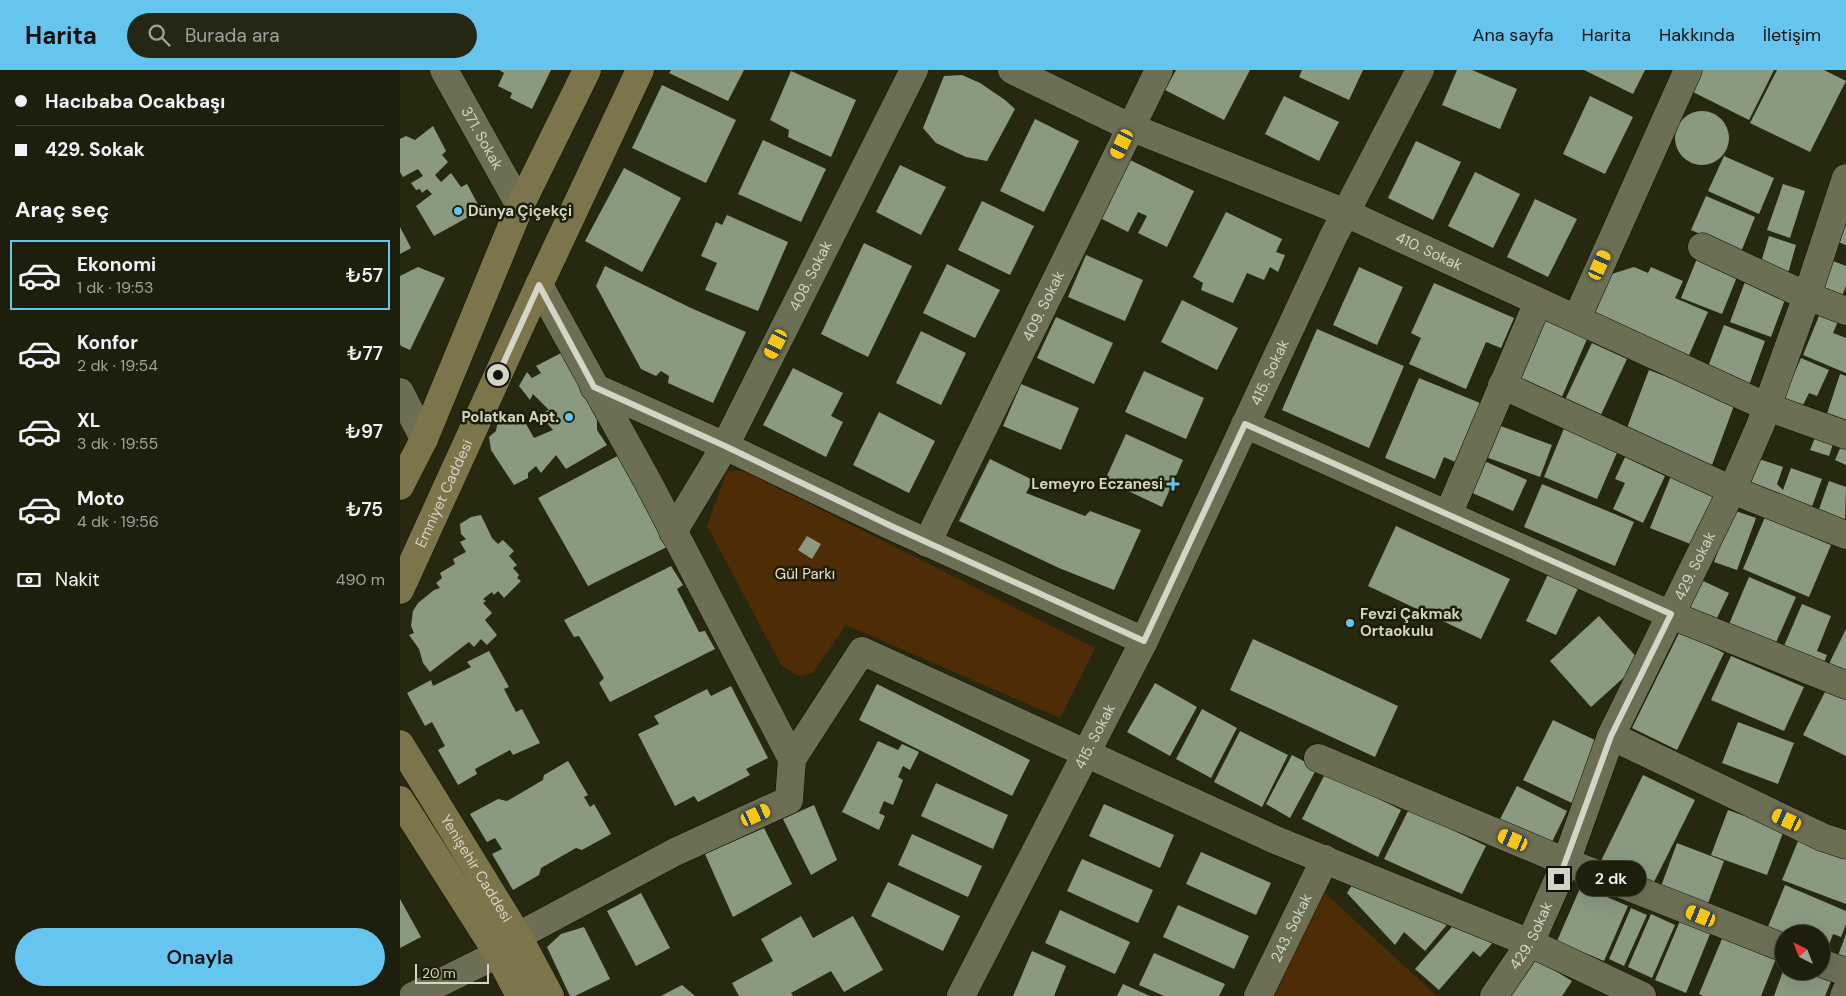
<!DOCTYPE html>
<html lang="tr">
<head>
<meta charset="utf-8">
<style>
	body { margin:0; font-family:"DM Sans",sans-serif; background:#252715; color:#f1f3f6; height:100vh; display:flex; flex-direction:column; font-size:19px; white-space:nowrap }
	* { box-sizing:border-box; margin:0 }
	p { font-size:16px; color:#a0a29d }
	.icon { flex:none; width:28px; height:28px; fill:none; stroke:currentColor; stroke-width:2; stroke-linecap:round; stroke-linejoin:round }
	.map { position:relative; flex:1; overflow:hidden }
	.side { display:flex; flex-direction:column; background:#1d1e0c; width:400px }
	.side>* { flex:none }
	.hud { display:grid; align-content:center; height:110px; padding:0 15px; background:#1d1e0c }
	.needle { width:32px; rotate:318deg }
	.fabs { position:absolute; left:1375px; top:855px; display:grid; gap:10px }
	.fabs a { display:grid; place-items:center; width:55px; height:55px; border-radius:50%; background:#1d1e0c; box-shadow:0 5px 20px #0002,0 0 0 1px #3b3c2d; font-size:25px }
	.scale { position:absolute; left:15px; bottom:12px; width:74px; box-sizing:border-box; padding-left:5px; border:2px solid #d4d5c7; border-top:0; font-size:14px; line-height:18px; white-space:nowrap; color:#d4d5c7; -webkit-text-stroke:4px #1d1e06; paint-order:stroke }
	.end { position:absolute; width:22px; height:22px; margin:-11px; border:6px solid #d4d5c7; background:#111; box-shadow:0 0 0 2px #111 }
	.from { border-radius:50% }
	.bubble { position:absolute; height:35px; border-radius:18px; background:#1d1e0c; box-shadow:0 5px 20px #0002,0 0 0 1px #3b3c2d; font-size:16px; font-weight:600; line-height:35px; text-align:center }
	.car { position:absolute; width:15px; height:30px; margin:-15px -8px; border-radius:6px; box-shadow:0 0 4px 1px #0007; background:linear-gradient(#f5c518 24%,#345 0 40%,#f5c518 0 76%,#345 0 86%,#f5c518 0) }
	.hud b { display:flex; align-items:center; gap:18px; height:48px; font-size:19px }
	.hud b+b { border-top:1px solid #3b3c2d }
	.hud i { width:12px; height:12px; background:#f1f3f6 }
	ul { padding:0; list-style:none }
	li { display:flex; align-items:center; gap:15px; height:70px; margin:0 10px 8px; padding:0 5px; border:2px solid transparent; border-radius:0px }
	li div { flex:1 }
	li b { display:block; font-size:19px }
	li em { font-style:normal; font-weight:600 }
	li.current { border-color:#65c5ee }
	li>.icon { width:45px; height:45px; stroke-width:1.5 }
	h2 { padding:0 15px; font-size:22px; line-height:60px }
	.pay { display:flex; align-items:center; gap:12px; height:55px; padding:0 15px; font-size:19px }
	.pay p { margin-inline-start:auto }
	.cta { display:flex; gap:10px; margin-top:auto; padding:10px 15px }
	.cta a { flex:1; height:58px; border-radius:30px; background:#65c5ee; color:#111; font-size:20px; font-weight:600; line-height:58px; text-align:center }
	header { display:flex; align-items:center; gap:30px; box-sizing:border-box; height:70px; padding:0 25px; background:#65c5ee; color:#111 }
	header strong { font-size:24px }
	nav { display:flex; gap:28px; margin-inline-start:auto; font-size:18px }
	.search { width:350px; height:45px; background:#252715; display:flex; align-items:center; gap:12px; box-sizing:border-box; padding:0 18px; border-radius:28px; color:#a0a29d; font-size:19px }
	main { display:flex; flex:1; min-height:0 }
	.map>svg:first-child { display:block }
</style>
</head>
<body>
<header>
<strong>Harita</strong>
<div class="search"><svg class="icon" aria-label="search" viewBox="0 0 24 24"><circle cx="10" cy="10" r="6"/><path d="M15 15l6 6"/></svg>Burada ara</div>
<nav><a>Ana sayfa</a><a>Harita</a><a>Hakkında</a><a>İletişim</a></nav>
</header>
<main>
<section class="side">
<div class="hud">
<b><i class="from"></i>Hacıbaba Ocakbaşı</b>
<b><i></i>429. Sokak</b>
</div>
<h2>Araç seç</h2>
<ul>
<li class="current"><svg class="icon" aria-label="car" viewBox="0 0 24 24"><path d="M5 17H2v-5l4-1 3-4h7l3 4 3 1v5h-3M9 17h6M6 11h13"/><circle cx="7" cy="17" r="2"/><circle cx="17" cy="17" r="2"/></svg><div><b>Ekonomi</b><p>1 dk · 19:53</p></div><em>₺57</em></li>
<li><svg class="icon" aria-label="car" viewBox="0 0 24 24"><path d="M5 17H2v-5l4-1 3-4h7l3 4 3 1v5h-3M9 17h6M6 11h13"/><circle cx="7" cy="17" r="2"/><circle cx="17" cy="17" r="2"/></svg><div><b>Konfor</b><p>2 dk · 19:54</p></div><em>₺77</em></li>
<li><svg class="icon" aria-label="car" viewBox="0 0 24 24"><path d="M5 17H2v-5l4-1 3-4h7l3 4 3 1v5h-3M9 17h6M6 11h13"/><circle cx="7" cy="17" r="2"/><circle cx="17" cy="17" r="2"/></svg><div><b>XL</b><p>3 dk · 19:55</p></div><em>₺97</em></li>
<li><svg class="icon" aria-label="car" viewBox="0 0 24 24"><path d="M5 17H2v-5l4-1 3-4h7l3 4 3 1v5h-3M9 17h6M6 11h13"/><circle cx="7" cy="17" r="2"/><circle cx="17" cy="17" r="2"/></svg><div><b>Moto</b><p>4 dk · 19:56</p></div><em>₺75</em></li>
</ul>
<div class="pay"><svg class="icon" aria-label="cash" viewBox="0 0 24 24"><path d="M3 7h18v10H3z"/><circle cx="12" cy="12" r="2"/></svg>Nakit<p>490 m</p></div>
<div class="cta"><a>Onayla</a></div>
</section>
<div class="map">
<svg width="1446" height="926" viewBox="0 0 1446 926">
	<rect width="100%" height="100%" fill="#272810"/>
	<path fill="#4d2c06" d="M 327,401 L 345,401 L 695,578 L 660,648 L 446,555 L 413,603 L 398,606 L 381,595 L 307,456 Z
		M 923,821 L 1037,926 L 871,926 Z"/>
	<path fill="#8a9a81" d="M 99,0 L 151,0 L 132,39 L 110,28 L 112,23 L 98,16 L 104,3 Z
		M 271,0 L 344,0 L 328,31 L 269,3 Z
		M 776,0 L 850,0 L 824,50 L 765,20 Z
		M 902,0 L 963,0 L 949,30 L 899,7 Z
		M 1057,0 L 1072,0 L 1117,19 L 1100,59 L 1042,35 Z
		M 1184,0 L 1245,0 L 1233,24 Z
		M 1297,0 L 1374,0 L 1349,50 L 1287,19 Z
		M 1377,0 L 1424,0 L 1446,11 L 1410,82 L 1350,53 Z
		M 391,1 L 456,30 L 431,87 L 388,67 L 389,60 L 370,50 Z
		M 562,5 L 580,13 L 605,30 L 615,39 L 587,91 L 566,87 L 536,73 L 523,58 L 544,6 Z
		M 262,15 L 336,50 L 306,113 L 232,78 Z
		M 884,26 L 939,52 L 919,91 L 865,64 Z
		M 1190,26 L 1233,47 L 1205,104 L 1163,84 Z
		M1275 68a27 27 0 1 1 54 0a27 27 0 1 1-54 0Z
		M 635,49 L 679,71 L 644,142 L 600,121 Z
		M 33,56 L 46,81 L 42,85 L 48,92 L 35,105 L 41,112 L 51,103 L 61,117 L 67,114 L 81,140 L 34,166 L 16,136 L 32,124 L 27,119 L 22,123 L 20,119 L 16,120 L 11,113 L 23,106 L 18,99 L 3,107 L 0,102 L 0,69 L 6,66 L 15,70 Z
		M 363,70 L 426,99 L 401,152 L 338,124 Z
		M 1016,71 L 1061,92 L 1033,150 L 988,128 Z
		M 1324,86 L 1374,108 L 1359,144 L 1308,121 Z
		M 728,89 L 794,121 L 767,177 L 738,163 L 747,146 L 738,142 L 728,162 L 700,148 Z
		M 500,95 L 546,117 L 521,165 L 476,142 Z
		M 224,98 L 281,128 L 242,202 L 185,171 Z
		M 1075,102 L 1120,124 L 1093,178 L 1048,156 Z
		M 1383,114 L 1405,121 L 1390,168 L 1367,160 Z
		M 1306,126 L 1355,147 L 1341,182 L 1291,160 Z
		M 1135,129 L 1177,149 L 1148,207 L 1107,187 Z
		M 582,131 L 634,156 L 610,205 L 558,180 Z
		M 826,142 L 882,169 L 876,182 L 885,185 L 878,202 L 870,197 L 864,210 L 847,203 L 833,233 L 801,220 L 803,213 L 793,207 Z
		M 327,145 L 388,172 L 358,241 L 305,220 L 317,193 L 301,186 L 316,152 L 322,155 Z
		M 1446,150 L 1446,175 L 1438,172 Z
		M 0,157 L 11,178 L 0,184 Z
		M 1369,166 L 1396,175 L 1387,207 L 1359,199 Z
		M 464,173 L 512,196 L 468,287 L 421,264 Z
		M 686,185 L 743,210 L 725,251 L 668,227 Z
		M 1298,186 L 1339,202 L 1322,244 L 1281,228 Z
		M 1433,191 L 1446,196 L 1446,216 L 1441,228 L 1421,220 Z
		M 547,194 L 600,220 L 575,268 L 523,243 Z
		M 205,196 L 291,238 L 346,262 L 313,333 L 268,313 L 269,306 L 261,301 L 256,306 L 241,299 L 196,216 Z
		M 18,197 L 45,208 L 10,280 L 1,276 L 0,274 L 0,206 Z
		M 959,197 L 1003,217 L 977,275 L 933,255 Z
		M 1234,197 L 1248,203 L 1251,197 L 1283,211 L 1275,228 L 1308,242 L 1286,292 L 1182,246 L 1199,208 Z
		M 1346,209 L 1387,224 L 1371,267 L 1330,252 Z
		M 1034,213 L 1114,248 L 1101,278 L 1086,272 L 1066,319 L 1009,294 L 1021,268 L 1011,263 Z
		M 782,230 L 838,258 L 817,300 L 761,272 Z
		M 1421,241 L 1439,249 L 1433,263 L 1446,268 L 1446,303 L 1403,285 Z
		M 656,247 L 713,273 L 694,314 L 637,288 Z
		M 1137,247 L 1187,269 L 1161,329 L 1111,307 Z
		M 1324,255 L 1365,271 L 1348,318 L 1306,302 Z
		M 917,259 L 1004,296 L 969,378 L 882,340 Z
		M 521,261 L 566,283 L 541,335 L 496,313 Z
		M 1192,273 L 1227,289 L 1198,351 L 1163,334 Z
		M 165,281 L 197,342 L 197,360 L 207,375 L 166,399 L 156,385 L 141,403 L 136,396 L 128,403 L 128,408 L 114,415 L 91,380 L 89,367 L 96,361 L 98,350 L 107,349 L 111,350 L 121,345 L 134,368 L 153,360 L 139,344 L 149,340 L 133,324 L 130,330 L 119,316 L 127,302 L 132,308 L 141,303 L 136,296 Z
		M 1401,288 L 1429,300 L 1417,326 L 1409,323 L 1402,337 L 1383,329 Z
		M 393,298 L 443,323 L 431,346 L 443,352 L 426,387 L 363,355 Z
		M 1249,300 L 1335,333 L 1312,395 L 1225,363 Z
		M 744,301 L 804,328 L 786,369 L 725,342 Z
		M 1440,304 L 1446,306 L 1446,354 L 1426,347 Z
		M 1019,308 L 1080,333 L 1055,392 L 1044,387 L 1035,409 L 985,388 Z
		M 621,314 L 679,338 L 661,380 L 603,356 Z
		M 479,342 L 535,371 L 509,423 L 453,395 Z
		M 1098,355 L 1152,375 L 1140,407 L 1086,387 Z
		M 1165,356 L 1219,378 L 1197,429 L 1144,407 Z
		M 726,364 L 783,390 L 762,437 L 705,410 Z
		M 1416,365 L 1434,371 L 1429,386 L 1410,380 Z
		M 1441,376 L 1446,378 L 1446,395 L 1435,390 Z
		M 225,382 L 273,474 L 188,516 L 138,428 Z
		M 1225,387 L 1265,406 L 1243,453 L 1213,439 L 1225,413 L 1215,409 Z
		M 1353,387 L 1383,397 L 1377,414 L 1383,420 L 1391,398 L 1422,409 L 1410,442 L 1342,418 Z
		M 590,389 L 633,410 L 626,423 L 685,446 L 690,441 L 741,460 L 714,520 L 659,498 L 559,451 Z
		M 1082,390 L 1127,410 L 1113,441 L 1068,421 Z
		M 1271,406 L 1319,425 L 1298,477 L 1250,458 Z
		M 1429,411 L 1446,417 L 1445,452 L 1418,442 Z
		M 1142,414 L 1234,452 L 1215,496 L 1124,457 Z
		M 1333,440 L 1356,448 L 1337,500 L 1314,492 Z
		M 81,445 L 92,468 L 98,474 L 103,470 L 114,481 L 109,486 L 117,495 L 113,498 L 119,505 L 117,508 L 121,511 L 104,528 L 98,521 L 94,525 L 92,522 L 83,529 L 86,531 L 83,533 L 92,543 L 85,550 L 97,565 L 87,575 L 81,569 L 74,577 L 69,572 L 30,602 L 23,593 L 19,579 L 9,565 L 14,563 L 11,556 L 13,541 L 18,533 L 34,520 L 40,518 L 36,513 L 42,508 L 40,503 L 55,494 L 53,489 L 66,482 L 60,472 L 66,469 L 61,464 L 60,454 L 71,447 Z
		M 1365,447 L 1431,475 L 1409,527 L 1343,499 Z
		M 996,456 L 1110,509 L 1081,569 L 968,516 Z
		M 407,466 L 421,474 L 412,489 L 398,480 Z
		M 271,496 L 283,515 L 277,519 L 299,562 L 305,561 L 315,579 L 210,632 L 199,613 L 204,608 L 179,566 L 174,567 L 164,550 Z
		M 1151,498 L 1181,512 L 1156,565 L 1126,551 Z
		M 1349,507 L 1396,527 L 1373,579 L 1327,559 Z
		M 1301,510 L 1329,523 L 1316,550 L 1288,538 Z
		M 1402,534 L 1431,546 L 1417,581 L 1427,585 L 1421,600 L 1381,583 Z
		M 1199,546 L 1241,592 L 1191,637 L 1150,591 Z
		M 1446,559 L 1446,609 L 1426,600 Z
		M 1280,561 L 1324,583 L 1277,680 L 1232,658 Z
		M 853,569 L 998,636 L 975,687 L 830,620 Z
		M 89,581 L 109,617 L 104,619 L 116,642 L 122,639 L 140,673 L 113,685 L 110,680 L 75,699 L 77,704 L 58,715 L 38,680 L 45,676 L 32,652 L 25,656 L 7,623 L 31,610 L 33,616 L 71,597 L 67,592 Z
		M 1331,586 L 1404,617 L 1384,661 L 1311,630 Z
		M 755,613 L 797,637 L 770,686 L 727,662 Z
		M 477,614 L 630,690 L 612,726 L 459,650 Z
		M 331,616 L 368,688 L 346,699 L 350,705 L 298,732 L 294,726 L 275,736 L 238,664 L 259,654 L 254,646 L 307,619 L 311,626 Z
		M 1426,620 L 1446,630 L 1446,686 L 1403,665 Z
		M 802,639 L 837,658 L 811,708 L 776,689 Z
		M 1153,650 L 1201,673 L 1172,733 L 1123,710 Z
		M 1338,652 L 1394,673 L 1378,714 L 1322,693 Z
		M 840,661 L 888,685 L 862,737 L 814,712 Z
		M 478,671 L 498,680 L 502,674 L 519,682 L 510,700 L 503,696 L 498,707 L 503,710 L 493,735 L 484,731 L 479,743 L 485,746 L 479,760 L 442,742 Z
		M 892,685 L 917,698 L 890,748 L 866,734 Z
		M 168,691 L 188,725 L 184,727 L 190,737 L 194,734 L 211,764 L 182,780 L 176,778 L 141,798 L 139,805 L 113,820 L 92,784 L 102,779 L 95,768 L 87,772 L 70,744 L 98,729 L 107,731 L 143,710 L 144,705 Z
		M 926,702 L 1001,740 L 978,787 L 902,749 Z
		M 1243,705 L 1295,730 L 1250,820 L 1199,795 Z
		M 536,713 L 608,745 L 593,779 L 521,746 Z
		M 1117,716 L 1167,741 L 1148,780 L 1097,755 Z
		M 704,734 L 774,765 L 760,798 L 689,766 Z
		M 414,735 L 437,790 L 411,805 L 383,749 Z
		M 1009,739 L 1086,776 L 1062,824 L 984,789 Z
		M 1328,740 L 1384,760 L 1367,805 L 1311,785 Z
		M 364,758 L 392,814 L 333,847 L 305,784 Z
		M 512,764 L 582,796 L 568,827 L 498,795 Z
		M 1401,764 L 1446,781 L 1446,834 L 1382,810 Z
		M 1277,773 L 1324,791 L 1307,836 L 1260,819 Z
		M 801,782 L 871,813 L 856,845 L 786,814 Z
		M 682,789 L 753,820 L 738,853 L 667,821 Z
		M 958,806 L 1055,845 L 1025,881 L 1004,862 L 995,875 L 947,823 Z
		M 488,812 L 560,846 L 543,881 L 471,846 Z
		M 1385,815 L 1446,841 L 1446,854 L 1441,867 L 1433,864 L 1424,888 L 1421,887 L 1421,864 L 1365,864 Z
		M 1181,816 L 1228,836 L 1204,891 L 1157,871 Z
		M 241,823 L 270,878 L 236,896 L 207,841 Z
		M 0,829 L 21,867 L 0,878 Z
		M 778,835 L 849,866 L 834,899 L 763,867 Z
		M 1231,838 L 1247,845 L 1224,896 L 1209,889 Z
		M 660,840 L 730,872 L 715,904 L 645,873 Z
		M 1251,844 L 1275,855 L 1252,908 L 1228,897 Z
		M 401,846 L 413,868 L 453,846 L 483,900 L 444,922 L 431,901 L 391,923 L 393,926 L 339,926 L 332,913 L 373,891 L 361,869 Z
		M 1058,850 L 1097,868 L 1080,887 L 1073,881 L 1039,920 L 1015,899 Z
		M 1280,851 L 1310,864 L 1286,923 L 1255,910 Z
		M 184,857 L 210,909 L 175,926 L 170,926 L 147,877 L 161,864 Z
		M 1324,864 L 1377,886 L 1361,926 L 1303,926 L 1299,924 Z
		M 1446,864 L 1446,894 L 1436,891 Z
		M 632,881 L 666,896 L 654,926 L 613,926 Z
		M 754,883 L 825,914 L 819,926 L 764,926 L 739,915 Z
		M 1134,888 L 1172,911 L 1162,926 L 1110,926 Z
		M 1383,901 L 1411,901 L 1432,909 L 1425,926 L 1374,926 Z
		M 723,914 L 750,926 L 717,926 Z
		M 282,915 L 295,926 L 261,926 Z"/>
	<g fill="none" stroke-linecap="round" stroke-linejoin="round">
		<defs>
			<g id="minor">
				<path id="s1" d="M 44,0 L 120,136"/>
				<path id="s2" d="M 612,0 L 730,57 L 946,143 L 1367,337 L 1446,365"/>
				<path d="M 1302,177 L 1407,226 L 1446,241"/>
				<path d="M 139,215 L 249,414 L 392,689 L 462,581 L 878,771 L 1130,873 L 1242,926"/>
				<path d="M 1177,248 L 1288,0"/>
				<path d="M 1102,315 L 1332,420 L 1446,465"/>
				<path d="M 194,317 L 325,376 L 489,455 L 744,571"/>
				<path d="M 0,322 L 24,369"/>
				<path d="M 845,354 L 1271,545 L 1446,615"/>
				<path d="M 1048,445 L 1138,232"/>
				<path id="s3" d="M 273,462 L 325,376 L 514,0"/>
				<path id="s4" d="M 527,473 L 759,0"/>
				<path d="M 1211,666 L 1422,767 L 1446,775"/>
				<path d="M 918,688 L 1166,792 L 1384,878"/>
				<path d="M 118,866 L 275,782 L 389,730 L 392,689"/>
				<path d="M 1421,893 L 1446,902"/>
				<path d="M 13,926 L 98,884"/>
				<path id="s5" d="M 858,926 L 925,789"/>
				<path id="s6" d="M 1094,926 L 1130,873 L 1166,792 L 1211,666 L 1332,420 L 1360,356 L 1407,226 L 1446,108"/>
				<path d="M 1444,926 L 1446,921"/>
			</g>
			<g id="tertiary">
				<path id="s7" d="M 561,926 L 744,571 L 933,167 L 1020,0"/>
			</g>
			<g id="secondary">
				<path d="M 0,416 L 24,369 L 120,136 L 187,0"/>
				<path id="s8" d="M 0,520 L 139,215 L 240,0"/>
				<path id="s9" d="M 0,674 L 118,866 L 150,926"/>
				<path d="M 0,730 L 98,884 L 120,926"/>
			</g>
		</defs>
		<use href="#minor" stroke="#101000" stroke-width="29"/>
		<use href="#tertiary" stroke="#101000" stroke-width="29"/>
		<use href="#secondary" stroke="#101000" stroke-width="29"/>
		<use href="#minor" stroke="#6d6f55" stroke-width="28"/>
		<use href="#tertiary" stroke="#6d6f55" stroke-width="28"/>
		<use href="#secondary" stroke="#7c744a" stroke-width="28"/>
	</g>
	<g fill="none" stroke-linecap="round" stroke-linejoin="round">
		<path stroke="#d4d5c7" stroke-width="6" d="M 98,305 L 139,215 L 194,317 L 325,376 L 489,455 L 744,571 L 845,354 L 1271,544 L 1211,666 L 1159,809"/>
	</g>
	<g fill="#65c5ee" stroke="#1d1e06" stroke-width="2">
		<circle cx="58" cy="141" r="5"/>
		<circle cx="169" cy="347" r="5"/>
		<path d="M770.5 406.5h5v5h5v5h-5v5h-5v-5h-5v-5h5z"/>
		<circle cx="950" cy="553" r="5"/>
	</g>
	<g text-anchor="middle" dominant-baseline="central" stroke-width="5" stroke-linejoin="round" paint-order="stroke">
		<g font-size="15" fill="#d4d5c7" stroke="#1d1e06">
			<text stroke="none"><textPath href="#s1" startOffset="78">371. Sokak</textPath></text>
			<text stroke="none"><textPath href="#s2" startOffset="455">410. Sokak</textPath></text>
			<text stroke="none"><textPath href="#s3" startOffset="291">408. Sokak</textPath></text>
			<text stroke="none"><textPath href="#s4" startOffset="264">409. Sokak</textPath></text>
			<text stroke="none"><textPath href="#s7" startOffset="696">415. Sokak</textPath></text>
			<text stroke="none"><textPath href="#s8" startOffset="106">Emniyet Caddesi</textPath></text>
			<text stroke="none"><textPath href="#s6" startOffset="476">429. Sokak</textPath></text>
			<text stroke="none"><textPath href="#s7" startOffset="292">415. Sokak</textPath></text>
			<text stroke="none"><textPath href="#s9" startOffset="146">Yenişehir Caddesi</textPath></text>
			<text stroke="none"><textPath href="#s5" startOffset="76">243. Sokak</textPath></text>
			<text stroke="none"><textPath href="#s6" startOffset="71">429. Sokak</textPath></text>
		</g>
		<g font-size="15" font-weight="bold" fill="#d4d5c7" stroke="#1d1e06" text-anchor="start">
			<text x="68" y="141">Dünya Çiçekçi</text>
			<text x="159" y="347" text-anchor="end">Polatkan Apt.</text>
			<text x="763" y="414" text-anchor="end">Lemeyro Eczanesi</text>
			<text x="960" y="544">Fevzi Çakmak<tspan x="960" dy="17">Ortaokulu</tspan></text>
		</g>
		<g font-size="15" fill="#f2decd" stroke="#1d1e06">
			<text x="405" y="504">Gül Parkı</text>
		</g>
	</g>
</svg>
<div class="fabs">
<a><svg class="needle" viewBox="-14 -14 28 28"><path d="M0-13l5 13h-10z" fill="#e53935"/><path d="M0 13l5-13h-10z" fill="#a0a29d"/></svg></a>
</div>
<div class="scale">20 m</div>
<i class="end from" style="left:98px;top:305px"></i>
<i class="end" style="left:1159px;top:809px"></i>
<div class="bubble" style="left:1176px;top:791px;width:70px">2 dk</div>
<i class="car" style="left:722px;top:74px;rotate:206deg"></i>
<i class="car" style="left:1200px;top:195px;rotate:24deg"></i>
<i class="car" style="left:376px;top:274px;rotate:207deg"></i>
<i class="car" style="left:356px;top:745px;rotate:65deg"></i>
<i class="car" style="left:1387px;top:750px;rotate:295deg"></i>
<i class="car" style="left:1113px;top:770px;rotate:293deg"></i>
<i class="car" style="left:1301px;top:846px;rotate:292deg"></i>
</div>
</main>
</body>
</html>
